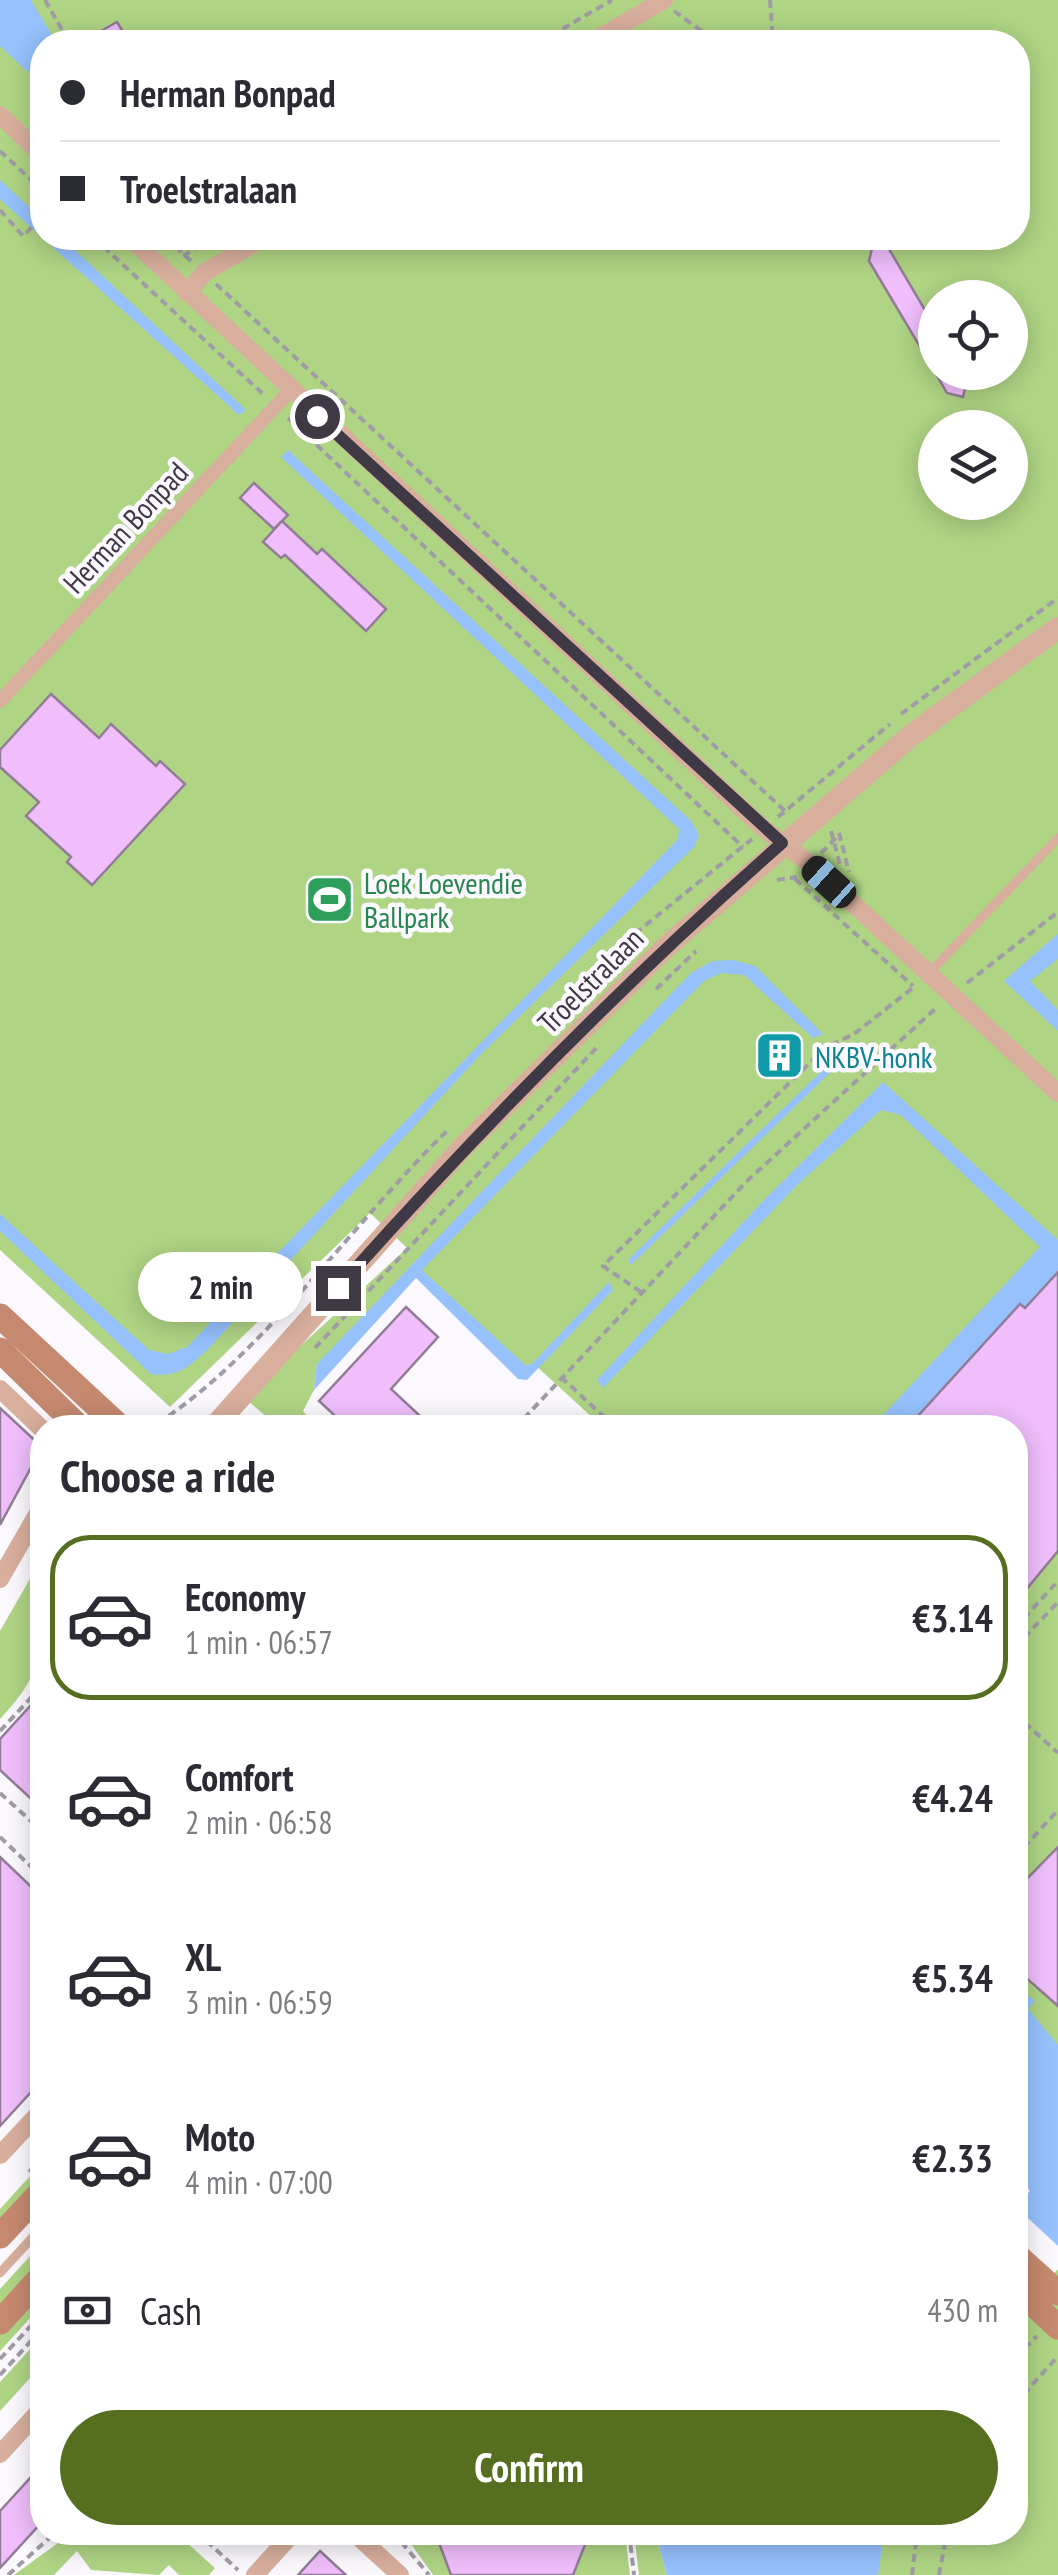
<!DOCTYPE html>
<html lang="en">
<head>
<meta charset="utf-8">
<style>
	body { margin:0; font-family:"PT Sans Narrow",sans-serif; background:#f7f7f7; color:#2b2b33; height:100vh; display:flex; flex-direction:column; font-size:38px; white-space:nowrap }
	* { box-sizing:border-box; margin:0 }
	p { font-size:32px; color:#7c7c81 }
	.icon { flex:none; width:55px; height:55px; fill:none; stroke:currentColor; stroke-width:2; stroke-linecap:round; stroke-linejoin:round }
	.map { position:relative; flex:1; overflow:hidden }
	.drawer { position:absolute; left:30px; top:1415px; width:998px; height:1130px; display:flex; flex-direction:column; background:#fff; border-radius:40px; box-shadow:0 5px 25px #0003 }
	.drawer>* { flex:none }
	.banner { position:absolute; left:30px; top:30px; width:1000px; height:220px; border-radius:40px; box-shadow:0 5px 25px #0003; display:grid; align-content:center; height:220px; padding:0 30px; background:#fff }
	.buttons { position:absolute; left:918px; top:280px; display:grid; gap:20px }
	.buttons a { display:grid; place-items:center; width:110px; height:110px; border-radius:50%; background:#fff; box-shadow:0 5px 25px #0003; font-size:50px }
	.end { position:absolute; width:45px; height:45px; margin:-22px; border:12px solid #3f3946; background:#fff; box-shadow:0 0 0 5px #fff }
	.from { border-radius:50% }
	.bubble { position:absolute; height:70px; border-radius:35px; background:#fff; box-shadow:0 5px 25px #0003; font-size:32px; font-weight:600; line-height:70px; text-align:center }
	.car { position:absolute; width:30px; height:60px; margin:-30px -15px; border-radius:12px; box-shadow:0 0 8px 2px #0007; background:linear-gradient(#222 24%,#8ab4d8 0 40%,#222 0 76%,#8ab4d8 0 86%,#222 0) }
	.banner b { display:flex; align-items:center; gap:35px; height:95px; font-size:38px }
	.banner b+b { border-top:2px solid #e1e1e2 }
	.banner i { width:25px; height:25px; background:#2b2b33 }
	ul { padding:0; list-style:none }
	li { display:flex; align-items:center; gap:30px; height:165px; margin:0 20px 15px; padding:0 10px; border:5px solid transparent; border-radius:40px }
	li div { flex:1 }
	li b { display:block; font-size:38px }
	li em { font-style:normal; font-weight:600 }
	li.current { border-color:#566e20 }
	li>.icon { width:90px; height:90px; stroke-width:1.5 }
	h2 { padding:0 30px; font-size:45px; line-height:120px }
	.pay { display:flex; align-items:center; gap:25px; height:110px; padding:0 30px; font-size:38px }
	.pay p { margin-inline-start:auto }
	.action { display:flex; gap:20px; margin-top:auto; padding:20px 30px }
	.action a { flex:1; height:115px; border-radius:60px; background:#566e20; color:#fff; font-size:40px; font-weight:600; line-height:115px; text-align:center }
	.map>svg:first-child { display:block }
</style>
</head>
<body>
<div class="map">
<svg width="1058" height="2575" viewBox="0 0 1058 2575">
	<rect width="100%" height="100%" fill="#fbf8fe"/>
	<path fill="#afd484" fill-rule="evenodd" d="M 0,0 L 1058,0 L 1058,2137 L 1015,2144 L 1015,1428 L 586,1427 L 593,1418 L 534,1364 L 524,1365 L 421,1271 L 317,1364 L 314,1390 L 303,1411 L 316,1427 L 279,1427 L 249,1402 L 294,1352 L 407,1248 L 370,1213 L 170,1407 L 0,1250 ZM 42,42 L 1018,42 L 1018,238 L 42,238 ZM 935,298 L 1010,298 L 1010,372 L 935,372 ZM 935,428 L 1010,428 L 1010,502 L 935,502 Z
		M 42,1558 C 43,1632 55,1661 0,1719 L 0,1631 Z
		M 42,2163 L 42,2184 L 0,2229 L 0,2209 Z
		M 1058,2231 L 1058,2575 L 737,2575 L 776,2533 L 1015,2532 L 1015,2277 Z
		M 42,2243 L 42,2269 L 0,2315 L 0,2289 Z
		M 34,2293 L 42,2305 L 0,2351 L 0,2329 Z
		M 42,2336 L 42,2365 L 0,2411 L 0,2382 Z
		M 73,2532 L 176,2533 L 215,2568 L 209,2575 L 179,2575 L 169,2565 L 159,2575 L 91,2570 L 77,2551 L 54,2575 L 14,2575 Z
		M 589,2533 L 625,2533 L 630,2575 L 573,2575 Z
		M 634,2533 L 655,2533 L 667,2575 L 639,2575 Z
		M 436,2538 L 452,2575 L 433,2575 L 411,2544 L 416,2539 Z"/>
	<path fill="#96c1fd" d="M 0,0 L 31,0 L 56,42 L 42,42 L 42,85 L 0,46 Z
		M 0,180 L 42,219 L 42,238 L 62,238 L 246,410 L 239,415 L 27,224 L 0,199 Z
		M 288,450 L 691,821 L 699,835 L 694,847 L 484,1051 L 209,1348 C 190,1366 178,1378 151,1374 L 0,1231 L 0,1214 L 149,1350 L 168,1354 L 187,1347 L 678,839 L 679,829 L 281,457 Z
		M 1058,934 L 1058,959 L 1030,981 L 1058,1010 L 1058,1031 L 1004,981 Z
		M 733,960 L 755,966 L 823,1034 L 813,1038 L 744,975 L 721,973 L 704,981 L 422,1270 L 525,1365 L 532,1364 L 609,1282 L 613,1290 L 527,1380 L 518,1379 L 416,1278 L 314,1390 L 317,1364 L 691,973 L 713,961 Z
		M 836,1057 L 840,1063 L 631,1265 L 628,1260 Z
		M 883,1082 L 1058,1240 L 1058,1272 L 908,1427 L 872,1427 L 1040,1247 L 901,1115 L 881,1110 L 799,1183 L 603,1388 L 597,1380 L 765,1199 Z
		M 1029,1996 L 1035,2001 L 1028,2009 L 1058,2045 L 1058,2269 L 1015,2316 L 1015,2207 L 1030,2191 L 1015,2169 L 1015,1998 L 1022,2003 Z
		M 750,2533 L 757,2537 L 760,2532 L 884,2533 L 878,2575 L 667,2575 L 655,2533 Z"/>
	<path fill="#fbf8fe" d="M 1016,2207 L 1058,2246 L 1058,2269 L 1015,2316 Z"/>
	<path fill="#efbefb" stroke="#927c97" stroke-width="2.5" d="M 117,22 L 129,42 L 82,42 Z
		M 873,244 L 889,249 L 935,327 L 935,372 L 869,261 Z
		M 935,372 L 963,372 L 967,380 L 963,397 L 947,393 Z
		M 254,483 L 288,515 L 274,529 L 240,498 Z
		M 282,521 L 317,554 L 322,549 L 386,609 L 366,631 L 285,555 L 281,558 L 263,542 Z
		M 51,694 L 99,738 L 111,724 L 156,766 L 160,761 L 185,784 L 92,885 L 67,862 L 71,857 L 26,816 L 39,802 L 0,767 L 0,750 Z
		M 775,1042 L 792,1049 L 784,1070 L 767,1063 Z
		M 1058,1272 L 1058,1551 L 1015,1603 L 1015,1428 L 907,1428 L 1020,1304 L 1025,1308 Z
		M 406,1307 L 438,1337 L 391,1389 L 433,1428 L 375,1428 L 364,1417 L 348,1428 L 319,1401 Z
		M 0,1408 L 42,1447 L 0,1525 Z
		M 42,1693 L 42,1809 L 0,1770 L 0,1739 Z
		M 1058,1847 L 1058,2006 L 1015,1968 L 1015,1891 Z
		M 0,1857 L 42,1897 L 42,2080 L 0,2126 Z
		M 42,2465 L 42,2522 L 0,2568 L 0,2511 Z
		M 435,2532 L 590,2532 L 573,2575 L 451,2575 Z
		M 320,2551 L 346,2575 L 298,2575 Z"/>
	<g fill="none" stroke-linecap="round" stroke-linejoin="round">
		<path stroke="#a09ca5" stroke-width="4" stroke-dasharray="8 5" stroke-linecap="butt" d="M 45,0 L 69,42
			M 770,0 L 773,42
			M 674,11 L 717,42
			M 540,42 L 612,0
			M 0,151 L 42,190
			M 0,210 L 23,236 L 42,217
			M 94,238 L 263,394
			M 166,238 L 191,261
			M 183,256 L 213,238
			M 216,284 L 785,811
			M 288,418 L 743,847
			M 901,714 L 1058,598
			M 778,817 L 890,724
			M 831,831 L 840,865
			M 839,833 L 849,872
			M 821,853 L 840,834
			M 795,879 L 913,986
			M 777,880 L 797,877
			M 967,983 L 1058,912
			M 596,984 L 615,950 L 752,839
			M 656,989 L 696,951
			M 641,1292 L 603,1266 L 826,1047 L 854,1034 L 914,987
			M 315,1348 L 599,1045
			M 561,1377 L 616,1428
			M 140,1419 L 163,1428
			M 158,1423 C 262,1356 356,1219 447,1131
			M 515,1428 L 747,1181 L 936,1008
			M 1015,1628 L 1058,1581
			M 1015,1647 L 1058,1602
			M 1015,1714 L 1058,1753
			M 0,1731 L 42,1686
			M 0,1793 L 42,1831
			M 0,1837 L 42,1877
			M 1015,1857 L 1058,1810
			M 29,2172 L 42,2157
			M 1015,2357 L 1037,2336
			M 0,2359 L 42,2314
			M 0,2375 L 42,2329
			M 1015,2404 L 1058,2356
			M 197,2532 L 238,2570
			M 393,2532 L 429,2575
			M 629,2532 L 634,2575
			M 8,2575 L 56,2532
			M 912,2575 L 917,2532
			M 939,2575 L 947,2532"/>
		<path stroke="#d8ae9d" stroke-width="9" d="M 930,972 L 1058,838
			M 326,1428 L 327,1426
			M 0,2273 L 42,2227"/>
		<path stroke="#d8ae9d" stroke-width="14" d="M 0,701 L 290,391"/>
		<path stroke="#d8ae9d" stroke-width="18" d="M 592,42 L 664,0
			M 0,115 L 42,155
			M 130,238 L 764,829 L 810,864 L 1058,1093
			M 187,293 L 204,273 L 263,238
			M 0,1389 L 42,1429
			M 0,1579 L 42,1506
			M 0,2155 L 42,2110
			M 0,2454 L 42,2408
			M 353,2532 L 400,2575
			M 255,2575 L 294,2532"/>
		<path stroke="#d8ae9d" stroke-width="22" d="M 213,1428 L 463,1147 L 666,947 L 913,734 L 1058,628"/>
		<path stroke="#c5896f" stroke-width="25" d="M 0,1316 L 121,1428
			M 0,1350 L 80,1428
			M 0,2236 L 42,2191
			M 1015,2254 L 1058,2293
			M 1015,2287 L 1058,2327
			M 0,2322 L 42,2276"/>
	</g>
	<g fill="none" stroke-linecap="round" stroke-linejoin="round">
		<path stroke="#3f3946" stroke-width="12" d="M 317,416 L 782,843 C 624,982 478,1131 338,1288"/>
	</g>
	<defs>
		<symbol id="stadium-square" viewBox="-11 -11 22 22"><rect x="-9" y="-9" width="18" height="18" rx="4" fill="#2e9e5b" stroke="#fbf8fe"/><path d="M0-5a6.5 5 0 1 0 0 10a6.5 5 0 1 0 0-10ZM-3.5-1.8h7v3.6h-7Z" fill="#fff"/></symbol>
		<symbol id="building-square" viewBox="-11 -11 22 22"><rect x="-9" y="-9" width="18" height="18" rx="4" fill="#0f9aa8" stroke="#fbf8fe"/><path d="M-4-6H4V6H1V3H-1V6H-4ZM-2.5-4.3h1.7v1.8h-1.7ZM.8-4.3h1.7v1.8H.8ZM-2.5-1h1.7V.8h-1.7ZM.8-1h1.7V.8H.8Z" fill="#fff"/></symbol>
	</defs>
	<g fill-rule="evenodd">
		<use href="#stadium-square" x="302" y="872" width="55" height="55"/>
		<use href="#building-square" x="752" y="1028" width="55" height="55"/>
	</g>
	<g text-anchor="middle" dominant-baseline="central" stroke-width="9" stroke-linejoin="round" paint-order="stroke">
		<g font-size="30" fill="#3f3946" stroke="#fbf8fe">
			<text transform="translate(125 527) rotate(-47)">Herman Bonpad</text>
			<text transform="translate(590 980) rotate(-45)">Troelstralaan</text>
		</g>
		<g font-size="30" fill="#27864d" stroke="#fbf8fe" text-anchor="start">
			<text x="364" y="882">Loek Loevendie<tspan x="364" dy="34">Ballpark</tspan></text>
		</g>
		<g font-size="30" fill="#0d838f" stroke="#fbf8fe" text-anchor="start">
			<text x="815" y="1056">NKBV-honk</text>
		</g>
	</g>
</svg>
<div class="buttons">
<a><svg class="icon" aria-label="locate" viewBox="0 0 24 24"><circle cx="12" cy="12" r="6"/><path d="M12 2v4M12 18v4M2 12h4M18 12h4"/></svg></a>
<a><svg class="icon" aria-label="layers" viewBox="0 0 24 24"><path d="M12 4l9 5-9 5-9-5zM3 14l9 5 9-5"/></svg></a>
</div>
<i class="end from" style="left:317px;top:416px"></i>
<i class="end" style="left:338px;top:1288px"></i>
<div class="bubble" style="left:138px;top:1252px;width:165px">2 min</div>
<i class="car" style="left:829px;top:882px;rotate:312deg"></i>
<div class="banner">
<b><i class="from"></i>Herman Bonpad</b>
<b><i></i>Troelstralaan</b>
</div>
<section class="drawer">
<h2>Choose a ride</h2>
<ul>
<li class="current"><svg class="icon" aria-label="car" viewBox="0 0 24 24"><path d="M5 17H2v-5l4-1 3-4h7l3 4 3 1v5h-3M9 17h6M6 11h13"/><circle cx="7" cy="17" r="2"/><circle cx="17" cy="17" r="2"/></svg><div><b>Economy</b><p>1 min · 06:57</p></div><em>€3.14</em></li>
<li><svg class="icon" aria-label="car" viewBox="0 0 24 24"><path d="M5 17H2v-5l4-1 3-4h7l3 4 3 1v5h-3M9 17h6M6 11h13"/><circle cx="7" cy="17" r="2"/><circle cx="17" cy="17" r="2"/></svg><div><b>Comfort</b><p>2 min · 06:58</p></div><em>€4.24</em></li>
<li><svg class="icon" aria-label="car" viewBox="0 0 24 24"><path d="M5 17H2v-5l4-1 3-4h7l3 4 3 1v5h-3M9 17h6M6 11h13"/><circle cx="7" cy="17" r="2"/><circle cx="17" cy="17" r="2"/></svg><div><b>XL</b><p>3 min · 06:59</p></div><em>€5.34</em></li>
<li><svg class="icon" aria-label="car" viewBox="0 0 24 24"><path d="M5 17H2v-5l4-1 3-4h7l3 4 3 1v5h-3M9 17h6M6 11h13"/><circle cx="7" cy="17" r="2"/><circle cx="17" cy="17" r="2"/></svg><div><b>Moto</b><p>4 min · 07:00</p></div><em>€2.33</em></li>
</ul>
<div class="pay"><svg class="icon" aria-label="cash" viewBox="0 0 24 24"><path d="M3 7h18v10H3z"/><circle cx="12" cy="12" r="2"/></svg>Cash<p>430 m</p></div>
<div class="action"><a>Confirm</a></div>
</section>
</div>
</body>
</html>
